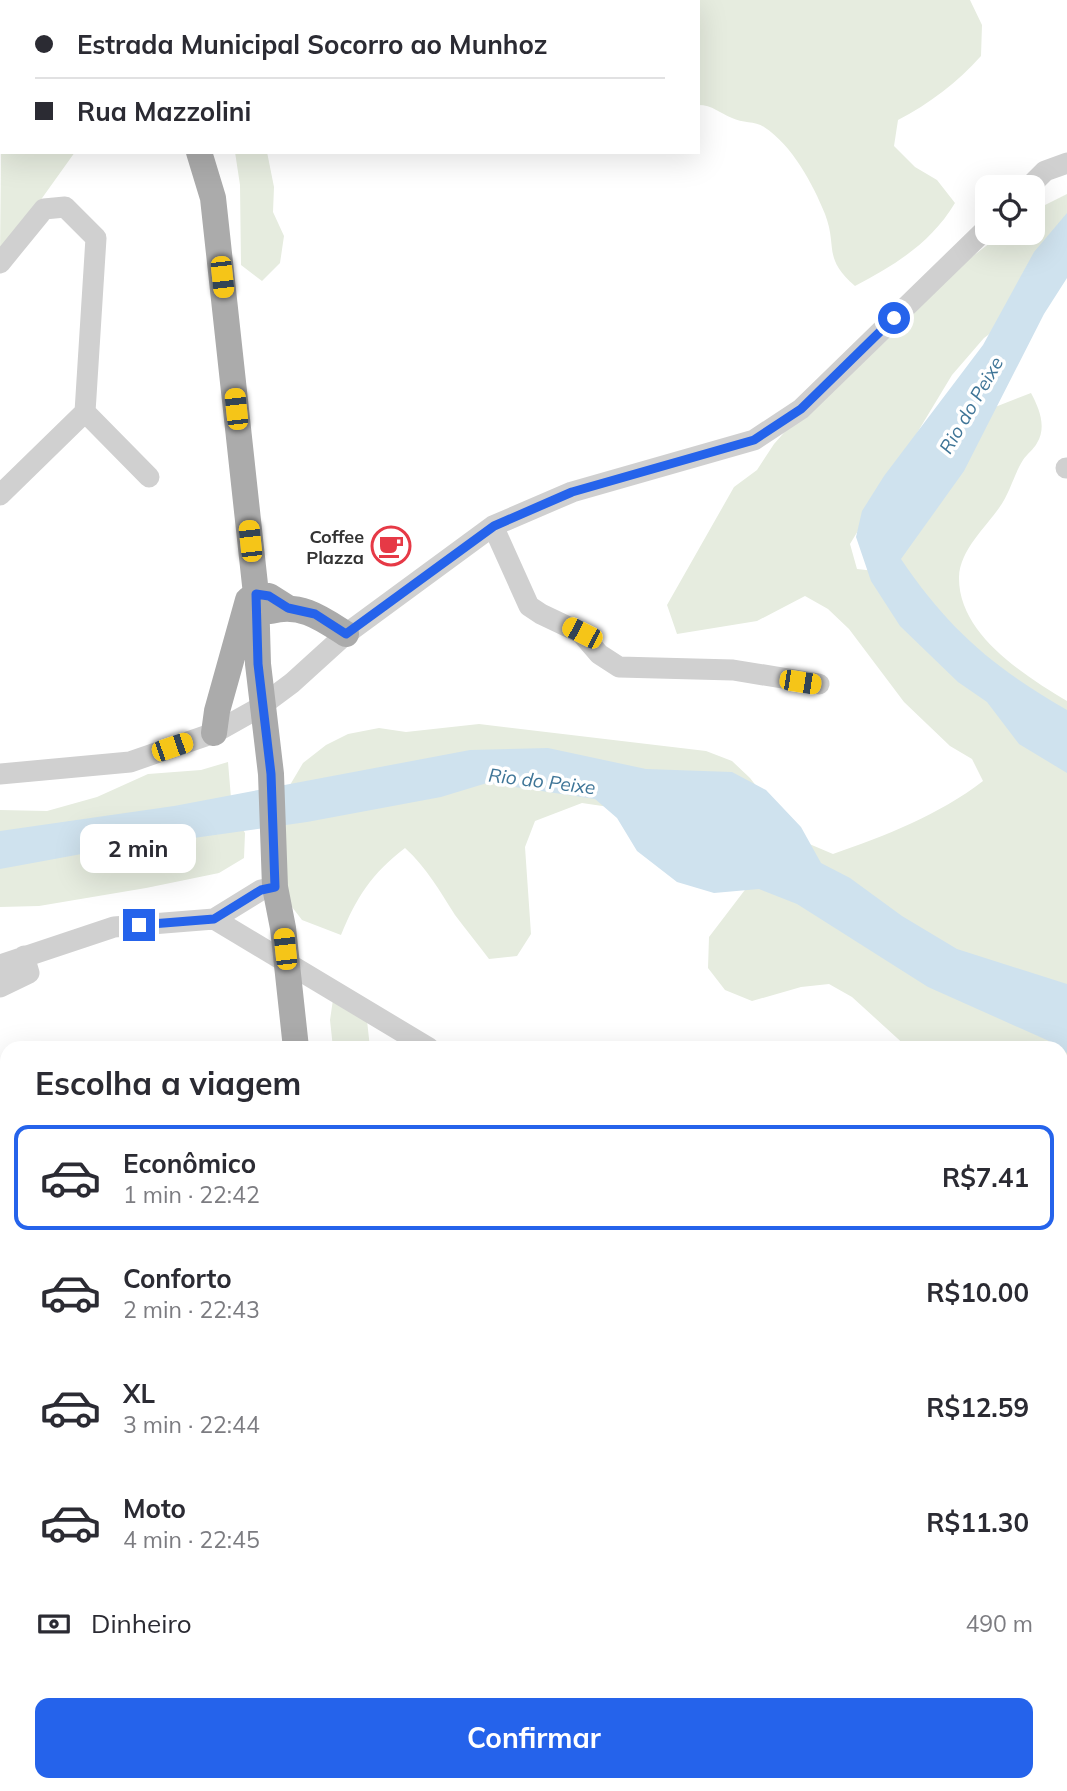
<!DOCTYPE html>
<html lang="pt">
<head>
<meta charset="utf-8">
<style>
	body { margin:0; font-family:Mulish,sans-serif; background:#f7f7f7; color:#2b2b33; height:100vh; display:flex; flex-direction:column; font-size:26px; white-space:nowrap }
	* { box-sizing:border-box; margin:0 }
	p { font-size:23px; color:#7c7c81 }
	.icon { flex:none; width:38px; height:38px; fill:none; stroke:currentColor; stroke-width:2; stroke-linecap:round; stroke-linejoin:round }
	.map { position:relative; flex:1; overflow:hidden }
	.details { position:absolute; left:0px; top:1041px; width:1068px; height:751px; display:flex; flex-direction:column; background:#fff; border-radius:21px 21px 0 0; box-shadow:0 7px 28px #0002 }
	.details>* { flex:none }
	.banner { position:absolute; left:0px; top:0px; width:700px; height:154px; box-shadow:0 7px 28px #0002; display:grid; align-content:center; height:154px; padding:0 35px; background:#fff }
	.fabs { position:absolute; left:975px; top:175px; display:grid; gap:14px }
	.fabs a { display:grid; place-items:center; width:70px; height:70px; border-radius:14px; background:#fff; box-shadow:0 7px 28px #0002; font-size:35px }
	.end { position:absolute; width:32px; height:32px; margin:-16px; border:9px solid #2563eb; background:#fff; box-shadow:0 0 0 4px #fff }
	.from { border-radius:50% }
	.bubble { position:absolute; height:49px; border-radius:14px; background:#fff; box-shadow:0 7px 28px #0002; font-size:23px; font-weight:700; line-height:49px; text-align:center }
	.car { position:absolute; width:21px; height:42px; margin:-21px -10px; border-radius:9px; box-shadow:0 0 5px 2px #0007; background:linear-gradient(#f5c518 24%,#345 0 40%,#f5c518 0 76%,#345 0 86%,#f5c518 0) }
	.banner b { display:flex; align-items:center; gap:24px; height:66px; font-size:26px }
	.banner b+b { border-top:2px solid #e1e1e2 }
	.banner i { width:18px; height:18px; background:#2b2b33 }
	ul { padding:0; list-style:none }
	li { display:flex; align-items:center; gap:21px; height:105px; margin:0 14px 10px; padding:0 21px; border:4px solid transparent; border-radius:14px }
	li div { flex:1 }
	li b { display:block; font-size:26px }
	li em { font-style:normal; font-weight:700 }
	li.selected { border-color:#2563eb }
	li>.icon { width:63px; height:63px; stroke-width:1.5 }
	h2 { padding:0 35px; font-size:32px; line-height:84px }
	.pay { display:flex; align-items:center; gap:18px; height:77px; padding:0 35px; font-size:26px }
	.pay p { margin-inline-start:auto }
	.action { display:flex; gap:14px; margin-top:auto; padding:14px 35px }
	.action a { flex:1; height:80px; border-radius:14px; background:#2563eb; color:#fff; font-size:28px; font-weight:700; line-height:80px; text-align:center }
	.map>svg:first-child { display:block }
</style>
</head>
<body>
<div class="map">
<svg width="1067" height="1791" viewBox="0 0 1067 1791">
	<rect width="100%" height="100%" fill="#fff"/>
	<path fill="#e6ecdf" d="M 598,0 L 970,0 L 982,25 L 981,56 C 958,82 929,104 898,120 L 894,146 L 915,167 L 937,180 L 955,203 C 931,243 895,265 855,286 C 822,257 838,248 825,214 C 813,184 792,145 764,127 C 755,121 742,123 732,118 C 719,113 713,105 698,105 L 698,2 Z
		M 2,47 L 2,152 L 75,152 L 0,257 Z
		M 235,152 L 267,152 L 274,187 L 273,212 L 284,236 L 280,263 L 262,281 L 241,265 L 240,185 Z
		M 1067,194 L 1067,258 L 1007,321 L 984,338 L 952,375 L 850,544 L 857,569 L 884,572 L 985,411 L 1031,393 C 1039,408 1047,427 1037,443 C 1034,449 1027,454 1023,460 C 1014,474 1010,493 999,508 C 986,527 960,550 959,577 C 958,634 1024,675 1067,701 L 1067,1106 L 1061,1102 L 1060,1048 L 908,1048 L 852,997 L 829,984 L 801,987 L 752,1001 L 725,990 L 708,968 L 709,937 L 754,878 L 609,807 L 582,803 L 535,821 L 525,847 L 531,934 L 517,956 L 489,959 C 478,944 466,930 455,915 C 439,890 427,868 405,848 C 372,873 356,898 341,935 L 302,920 L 282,894 L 279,866 L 290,785 L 303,763 L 326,745 L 348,734 L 379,728 L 406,732 L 479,724 L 706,751 L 732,761 L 750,778 L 788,827 L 807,843 L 833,854 C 885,836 939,815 983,781 L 972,759 L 950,746 L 904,702 L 849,629 L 828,609 L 805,596 L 757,621 L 677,634 L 667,605 L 734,487 L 757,470 L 774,444 L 871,334 L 1003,233 L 1032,233 L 1033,211 Z
		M 228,762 L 232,810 L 245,833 L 244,858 L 219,873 L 146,888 L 39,906 L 0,907 L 0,810 L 47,811 L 97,797 L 148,774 L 201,770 Z
		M 334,993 L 366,1011 L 370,1048 L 333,1048 L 330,1020 Z
		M 1067,1380 L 1067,1456 L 1061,1489 L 1060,1404 Z
		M 0,1451 L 7,1452 L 7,1527 L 0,1527 Z
		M 0,1766 L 7,1767 L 7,1785 L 147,1785 L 147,1791 L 0,1791 Z
		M 455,1785 L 781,1785 L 782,1791 L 452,1791 Z"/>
	<path fill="#cfe2ee" d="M 1067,213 L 1067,278 L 1044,314 L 964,471 L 901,559 C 948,629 994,668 1067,710 L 1067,773 L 1019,744 L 987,702 L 958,682 L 900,626 L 871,581 L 856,537 L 862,511 L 884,476 L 983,345 L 1034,252 Z
		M 548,748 L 646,769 L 732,772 L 766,790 L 801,827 L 821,863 L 850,878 L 902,916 L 957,949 L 1067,984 L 1067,1053 L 1049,1041 L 928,987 L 797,904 L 759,889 L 714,893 L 677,882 L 637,851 L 617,818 L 595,799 L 487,783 L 441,797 L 307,822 L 87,853 L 0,869 L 0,831 L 174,806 L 470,750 Z"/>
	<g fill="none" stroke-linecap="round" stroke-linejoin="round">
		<path stroke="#d0d0d0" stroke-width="21" d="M 157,2 L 157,0
			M 1029,187 L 1045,171 L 1067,163
			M 0,263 L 44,209 L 65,207 L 96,238 L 85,412 L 0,495
			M 85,412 L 149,477
			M 1066,468 L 1067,468
			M 493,526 L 529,606 L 541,614 L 581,633 L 599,654 L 619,667 L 733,670 L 819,684
			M 0,774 L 130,762 L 214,733 L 257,709 L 292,683 L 346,634 L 493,526 L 572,492 L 754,440 L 801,409 L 987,228
			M 214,919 L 429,1048
			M 0,965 L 114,927 L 214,919 L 261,890 L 275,887
			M 0,987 L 29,973 L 24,956
			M 1060,1120 L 1067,1121
			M 0,1125 L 7,1152
			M 0,1569 L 7,1569
			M 0,1635 L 7,1610
			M 255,1785 L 258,1791"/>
		<path stroke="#ababab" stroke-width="26" d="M 131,0 L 132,2
			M 199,152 L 213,198 L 256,594 L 258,664 L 271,774 L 275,887 L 283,928 L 296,1048
			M 271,611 C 301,603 321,618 346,634
			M 214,733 L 217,711 L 248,600 L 256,594 L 269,596 L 288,608
			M 455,1791 L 457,1785"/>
	</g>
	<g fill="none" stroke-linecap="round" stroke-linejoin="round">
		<path stroke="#2563eb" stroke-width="9" d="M 139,925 L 214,919 L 261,890 L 275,887 L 271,774 L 258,664 L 256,594 L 269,596 L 288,608 L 315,614 L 346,634 L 494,526 L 572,492 L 754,440 L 801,409 L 894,318"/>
	</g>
	<defs>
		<symbol id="cafe-ring" viewBox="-11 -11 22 22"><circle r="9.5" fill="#fff" stroke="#e63946" stroke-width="1.5"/><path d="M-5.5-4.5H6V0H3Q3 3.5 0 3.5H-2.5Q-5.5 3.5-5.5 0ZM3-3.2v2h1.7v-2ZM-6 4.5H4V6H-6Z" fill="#e63946"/></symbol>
	</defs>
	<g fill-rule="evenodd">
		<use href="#cafe-ring" x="369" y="524" width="44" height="44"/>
	</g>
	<g text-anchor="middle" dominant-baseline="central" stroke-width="7" stroke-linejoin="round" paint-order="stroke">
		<g font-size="18" font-weight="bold" fill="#333" stroke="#fff" text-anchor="end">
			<text x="364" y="536">Coffee<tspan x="364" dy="21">Plazza</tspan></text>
		</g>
		<g font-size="19" font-style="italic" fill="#3f7597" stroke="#fff">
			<text transform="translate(971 405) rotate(-60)">Rio do Peixe</text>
			<text transform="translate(542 781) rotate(7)">Rio do Peixe</text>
		</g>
	</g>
</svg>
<div class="fabs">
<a><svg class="icon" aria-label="locate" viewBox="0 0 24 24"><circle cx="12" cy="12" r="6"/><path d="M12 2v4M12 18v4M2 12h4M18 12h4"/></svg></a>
</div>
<i class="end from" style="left:894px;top:318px"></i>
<i class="end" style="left:139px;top:925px"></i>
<div class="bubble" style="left:80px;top:824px;width:116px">2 min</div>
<i class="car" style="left:222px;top:277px;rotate:174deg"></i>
<i class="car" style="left:236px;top:409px;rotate:354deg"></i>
<i class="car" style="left:250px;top:541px;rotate:354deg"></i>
<i class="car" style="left:582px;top:633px;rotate:297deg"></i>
<i class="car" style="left:800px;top:682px;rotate:99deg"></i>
<i class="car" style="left:172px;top:747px;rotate:71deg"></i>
<i class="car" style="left:285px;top:949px;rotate:354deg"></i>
<div class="banner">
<b><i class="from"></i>Estrada Municipal Socorro ao Munhoz</b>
<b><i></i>Rua Mazzolini</b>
</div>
<section class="details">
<h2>Escolha a viagem</h2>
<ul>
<li class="selected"><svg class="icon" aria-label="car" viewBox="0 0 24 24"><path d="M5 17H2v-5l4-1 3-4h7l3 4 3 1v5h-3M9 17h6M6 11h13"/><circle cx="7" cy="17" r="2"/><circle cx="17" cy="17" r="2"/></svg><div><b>Econômico</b><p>1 min · 22:42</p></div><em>R$7.41</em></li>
<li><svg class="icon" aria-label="car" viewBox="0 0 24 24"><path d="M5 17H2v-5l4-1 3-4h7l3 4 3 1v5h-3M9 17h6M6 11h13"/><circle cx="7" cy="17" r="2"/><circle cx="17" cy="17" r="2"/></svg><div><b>Conforto</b><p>2 min · 22:43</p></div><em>R$10.00</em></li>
<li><svg class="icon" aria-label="car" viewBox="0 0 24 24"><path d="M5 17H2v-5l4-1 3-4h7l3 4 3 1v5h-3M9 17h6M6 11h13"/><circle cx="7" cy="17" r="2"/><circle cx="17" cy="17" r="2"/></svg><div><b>XL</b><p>3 min · 22:44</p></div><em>R$12.59</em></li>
<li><svg class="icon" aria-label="car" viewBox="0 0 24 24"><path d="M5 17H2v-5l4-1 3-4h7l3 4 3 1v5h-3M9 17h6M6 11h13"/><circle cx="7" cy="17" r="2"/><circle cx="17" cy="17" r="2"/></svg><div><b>Moto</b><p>4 min · 22:45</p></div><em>R$11.30</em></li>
</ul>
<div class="pay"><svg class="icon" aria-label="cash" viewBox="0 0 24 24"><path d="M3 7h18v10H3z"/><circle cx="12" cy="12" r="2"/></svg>Dinheiro<p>490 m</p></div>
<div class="action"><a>Confirmar</a></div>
</section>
</div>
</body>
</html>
